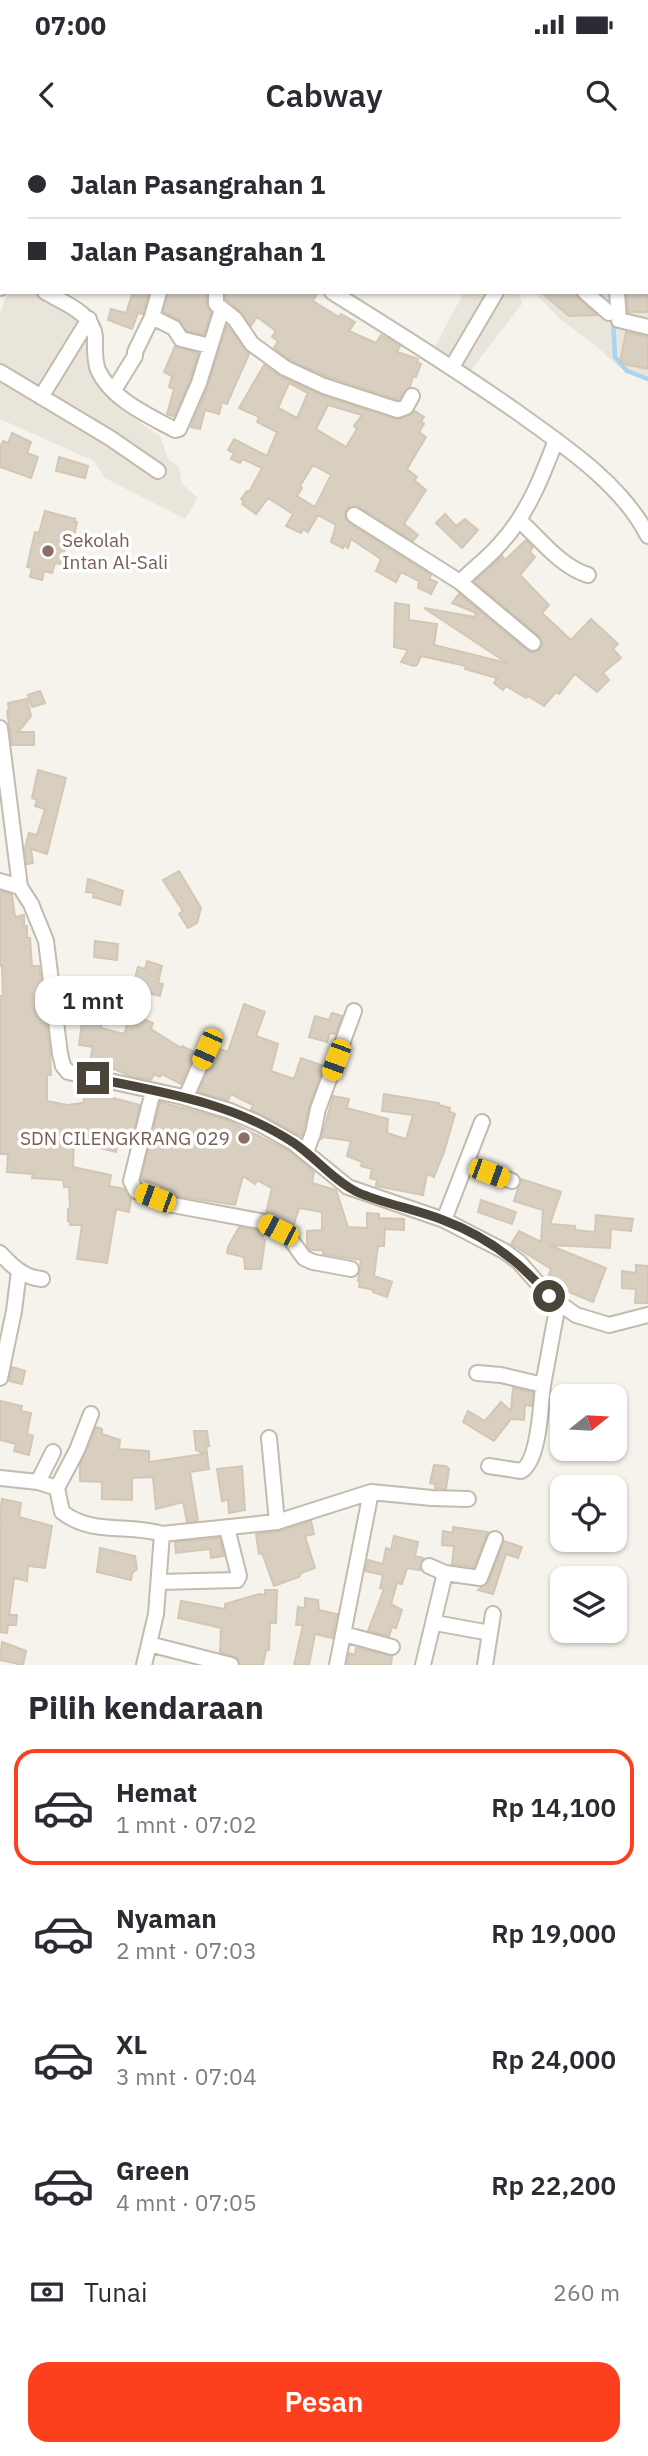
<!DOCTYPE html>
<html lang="id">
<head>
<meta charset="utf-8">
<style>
	body { margin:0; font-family:"IBM Plex Sans",sans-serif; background:#f7f7f7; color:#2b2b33; height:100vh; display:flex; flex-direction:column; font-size:26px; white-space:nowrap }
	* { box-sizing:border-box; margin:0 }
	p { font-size:23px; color:#7c7c81 }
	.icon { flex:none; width:38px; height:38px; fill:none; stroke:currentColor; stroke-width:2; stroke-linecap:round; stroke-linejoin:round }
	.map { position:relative; height:1525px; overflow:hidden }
	.side { display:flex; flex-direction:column; background:#fff; flex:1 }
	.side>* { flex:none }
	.hud { position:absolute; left:0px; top:0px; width:649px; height:154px; box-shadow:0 2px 5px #0004; display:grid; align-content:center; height:154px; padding:0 28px; background:#fff }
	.needle { width:46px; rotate:72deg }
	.tools { position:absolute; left:550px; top:1244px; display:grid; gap:14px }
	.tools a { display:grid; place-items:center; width:77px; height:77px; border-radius:14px; background:#fff; box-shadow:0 2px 5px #0004; font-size:35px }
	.end { position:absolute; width:32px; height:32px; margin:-16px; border:9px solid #4b4439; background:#fff; box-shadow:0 0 0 4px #fff }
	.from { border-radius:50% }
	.bubble { position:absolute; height:49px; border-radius:21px; background:#fff; box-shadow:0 2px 5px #0004; font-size:23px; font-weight:600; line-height:49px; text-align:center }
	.car { position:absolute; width:21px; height:42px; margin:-21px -10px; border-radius:9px; box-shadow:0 0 5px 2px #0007; background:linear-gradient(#f5c518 24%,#345 0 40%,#f5c518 0 76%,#345 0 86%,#f5c518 0) }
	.hud b { display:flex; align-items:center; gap:24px; height:66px; font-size:26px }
	.hud b+b { border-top:2px solid #e1e1e2 }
	.hud i { width:18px; height:18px; background:#2b2b33 }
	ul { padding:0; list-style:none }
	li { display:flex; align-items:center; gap:21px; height:116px; margin:0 14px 10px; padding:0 14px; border:4px solid transparent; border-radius:21px }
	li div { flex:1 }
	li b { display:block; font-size:26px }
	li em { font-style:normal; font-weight:600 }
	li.on { border-color:#fc3f1d }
	li>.icon { width:63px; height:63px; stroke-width:1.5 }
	h2 { padding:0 28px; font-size:32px; line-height:84px }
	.pay { display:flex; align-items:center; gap:18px; height:77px; padding:0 28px; font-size:26px }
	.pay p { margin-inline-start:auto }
	.action { display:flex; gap:14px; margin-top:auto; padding:14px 28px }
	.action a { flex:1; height:80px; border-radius:21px; background:#fc3f1d; color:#fff; font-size:28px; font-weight:600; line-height:80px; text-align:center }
	.status { display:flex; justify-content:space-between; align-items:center; height:49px; padding:0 35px; background:#fff; direction:ltr }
	.status svg { height:19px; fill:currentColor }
	header { display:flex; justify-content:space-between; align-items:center; height:91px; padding:0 28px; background:#fff; font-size:32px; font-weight:600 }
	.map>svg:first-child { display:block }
</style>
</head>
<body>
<div class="status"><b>07:00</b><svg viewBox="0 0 49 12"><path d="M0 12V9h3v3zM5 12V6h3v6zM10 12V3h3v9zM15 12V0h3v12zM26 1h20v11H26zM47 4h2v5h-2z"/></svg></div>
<header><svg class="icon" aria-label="back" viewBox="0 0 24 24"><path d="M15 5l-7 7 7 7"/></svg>Cabway<svg class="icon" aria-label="search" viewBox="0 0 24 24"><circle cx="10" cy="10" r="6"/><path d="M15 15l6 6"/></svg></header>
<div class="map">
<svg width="648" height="1525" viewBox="0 0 648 1525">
	<rect width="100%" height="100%" fill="#f6f3ec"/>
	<path fill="#eae5da" d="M 275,0 L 648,0 L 648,236 L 619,227 L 595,205 L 560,179 L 533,152 L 648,152 L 648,2 Z
		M 8,152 L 41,152 L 93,190 L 95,241 L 105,243 L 144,286 L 160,296 L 168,319 L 179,327 L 182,344 L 198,358 L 185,379 L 105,338 L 94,321 L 0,279 L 0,173 Z
		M 464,152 L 519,152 L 522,164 L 471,230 L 435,206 Z"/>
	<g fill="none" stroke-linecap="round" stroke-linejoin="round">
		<path stroke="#a9d4f2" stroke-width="4.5" d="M 560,0 L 563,2
			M 613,179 L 615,217 L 627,231 L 648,239"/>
	</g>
	<path fill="#d8cfc1" stroke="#d3c7b4" stroke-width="2" fill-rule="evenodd" d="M 133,152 L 149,152 L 143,174 L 138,173 L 132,189 L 108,180 L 111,169 L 126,173 Z
		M 168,152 L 206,152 L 206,165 L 211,172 L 204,195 L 187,191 L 179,180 L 163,172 Z
		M 226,152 L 318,152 L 313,161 L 339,177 L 341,174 L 355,182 L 349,191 L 376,203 L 381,195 L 400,206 L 397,212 L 418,219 L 417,222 L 421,224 L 416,237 L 413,236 L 410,247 L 398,260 L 328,237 L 290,220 L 274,208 L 278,201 L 272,197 L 276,191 L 257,177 L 251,186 L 241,172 L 226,159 Z
		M 541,152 L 576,152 L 579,159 L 597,175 L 569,176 Z
		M 627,152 L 648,152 L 648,172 L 628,172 Z
		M 227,185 L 249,214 L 227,264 L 222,262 L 219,274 L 205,270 L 200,289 L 191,287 L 208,246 Z
		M 626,192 L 648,197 L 648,229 L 620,223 Z
		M 175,206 L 198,213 L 190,240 L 174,277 L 167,274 L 174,249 L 169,247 L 172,236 L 164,232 Z
		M 264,225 L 281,237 L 321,255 L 395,279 L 409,276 L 415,271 L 424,277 L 421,281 L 424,284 L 419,292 L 426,297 L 407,329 L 417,337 L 414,340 L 426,350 L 404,384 L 418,395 L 413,401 L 359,367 L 349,367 L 344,375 L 349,383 L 431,435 L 429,439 L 437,442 L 431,454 L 418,448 L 419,441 L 401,432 L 396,442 L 376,431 L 381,419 L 351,399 L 348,408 L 344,405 L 343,408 L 331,402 L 336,385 L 318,375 L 308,392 L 303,389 L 301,393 L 286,386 L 293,374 L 268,358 L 256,374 L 242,364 L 244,361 L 241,359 L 247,351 L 249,352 L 262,328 L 243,319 L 240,323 L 231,319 L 234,313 L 228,310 L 234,299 L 267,316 L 277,292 L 257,282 L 259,277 L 239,268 ZM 289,243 L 308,253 L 297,278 L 278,268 ZM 328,265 L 362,275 L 354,286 L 357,289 L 346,307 L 316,289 ZM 313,325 L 331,335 L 315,367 L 297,356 L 302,348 L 300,346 Z
		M 12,293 L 31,302 L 27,313 L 38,317 L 31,338 L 0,327 L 0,308 L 3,301 L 8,303 Z
		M 59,317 L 88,326 L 85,338 L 56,331 Z
		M 45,371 L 75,379 L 74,381 L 77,382 L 73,401 L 67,400 L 61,424 L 55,423 L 52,433 L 44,431 L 42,440 L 30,437 L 32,428 L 27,427 L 35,392 L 39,393 Z
		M 445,374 L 456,386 L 465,379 L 478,390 L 462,408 L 436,383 Z
		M 526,400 L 533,407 L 530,412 L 535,417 L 520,435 L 549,465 L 542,473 L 571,500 L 591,479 L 618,504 L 613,509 L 621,518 L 603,533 L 609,540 L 597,552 L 575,534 L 559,554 L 556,552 L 544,566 L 528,556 L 526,558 L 506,546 L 503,550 L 494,543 L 497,538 L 465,529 L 466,526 L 421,516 L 417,525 L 414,526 L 401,522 L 408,510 L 394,507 L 395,463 L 409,465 L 409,480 L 437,484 L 434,505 L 507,523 L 424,468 L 475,477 L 476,473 L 452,463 L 459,454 L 527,510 L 532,513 L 540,510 L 543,504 L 539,496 L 474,442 L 502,416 L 505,420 Z
		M 40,551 L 45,563 L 32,567 L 28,555 Z
		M 27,559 L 31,576 L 18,592 L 34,592 L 34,605 L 12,605 L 7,571 L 9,570 L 8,563 Z
		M 38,630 L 66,638 L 47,714 L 31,709 L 33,723 L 27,724 L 25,708 L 29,693 L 37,695 L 45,669 L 35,666 L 37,660 L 32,658 Z
		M 179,731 L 201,768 L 197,783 L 188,788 L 179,774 L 183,771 L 163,740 Z
		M 88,739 L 123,751 L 120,765 L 93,757 L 94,753 L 86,752 Z
		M 0,751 L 12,755 L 15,777 L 24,775 L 24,786 L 27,786 L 27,798 L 30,798 L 32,826 L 39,826 L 50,914 L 51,935 L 47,935 L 47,961 L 67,965 L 83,963 L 86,951 L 140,965 L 132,998 L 120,995 L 116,1012 L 74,1001 L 73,1027 L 111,1035 L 109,1046 L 124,1049 L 131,1059 L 129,1072 L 116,1069 L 107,1123 L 77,1119 L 82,1085 L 70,1085 L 70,1081 L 68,1081 L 68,1069 L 70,1069 L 69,1047 L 64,1047 L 63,1040 L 32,1038 L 33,1034 L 7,1032 L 8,1014 L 0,1014 L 0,856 L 3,856 L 2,826 L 0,826 Z
		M 95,801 L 118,804 L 117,820 L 94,817 Z
		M 147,821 L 162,826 L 158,843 L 163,844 L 160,856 L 144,852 L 139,871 L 127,867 L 138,827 L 145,829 Z
		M 96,837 L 94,867 L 104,869 L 101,888 L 124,894 L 131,874 L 153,883 L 151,889 L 181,908 L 182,906 L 195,912 L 181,944 L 162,934 L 160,937 L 154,934 L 151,940 L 130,936 L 112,928 L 110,931 L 100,929 L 102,923 L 90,920 L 93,907 L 79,905 L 82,881 L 68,884 L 61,842 Z
		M 244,864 L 265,872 L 256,896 L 278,904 L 271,931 L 294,939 L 301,918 L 324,926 L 309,966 L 302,996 L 251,970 L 253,965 L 231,954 L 228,960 L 199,952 L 217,908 L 228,912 Z
		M 332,873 L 342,876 L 335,894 L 330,893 L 327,902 L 309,897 L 315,876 L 329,880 Z
		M 384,954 L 439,963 L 439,965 L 450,968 L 449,971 L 455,974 L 444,1012 L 434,1037 L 427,1034 L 423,1055 L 376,1046 L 377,1040 L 370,1038 L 372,1029 L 361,1026 L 362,1022 L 347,1016 L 351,1001 L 323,997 L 321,1000 L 333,956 L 349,959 L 347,968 L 388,979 L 387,993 L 406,999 L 413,975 L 382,971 Z
		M 160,962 L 227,980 L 289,1011 L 314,1032 L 312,1043 L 336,1050 L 348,1087 L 367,1088 L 367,1073 L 379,1074 L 379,1078 L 404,1079 L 404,1090 L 385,1089 L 384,1106 L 378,1106 L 374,1136 L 392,1142 L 387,1157 L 373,1152 L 374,1150 L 359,1147 L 360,1142 L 358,1141 L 361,1120 L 323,1114 L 323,1110 L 310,1110 L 307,1106 L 307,1091 L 322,1090 L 322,1072 L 299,1068 L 293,1087 L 288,1085 L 266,1073 L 272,1048 L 257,1040 L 255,1044 L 243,1036 L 235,1065 L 176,1056 L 160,1050 L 162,1046 L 141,1039 Z
		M 521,1039 L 561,1052 L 550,1084 L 575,1086 L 575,1090 L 595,1092 L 596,1075 L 633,1079 L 631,1091 L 611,1089 L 610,1108 L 549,1105 L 606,1128 L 593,1162 L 564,1150 L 562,1153 L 554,1147 L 556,1142 L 548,1138 L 551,1129 L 511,1104 L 519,1091 L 541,1102 L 543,1070 L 514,1061 Z
		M 481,1060 L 516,1072 L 512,1084 L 478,1072 Z
		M 239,1087 L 257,1090 L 264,1094 L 262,1098 L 265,1100 L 261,1129 L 245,1129 L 244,1117 L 227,1113 L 228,1107 Z
		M 636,1125 L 648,1126 L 648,1163 L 635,1163 L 636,1149 L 622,1148 L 622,1131 L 636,1133 Z
		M 12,1227 L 25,1231 L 22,1244 L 9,1241 Z
		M 513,1248 L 533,1252 L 532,1266 L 525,1265 L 524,1280 L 511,1279 L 494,1301 L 463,1282 L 468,1271 L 485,1281 L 501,1262 L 511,1271 Z
		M 0,1261 L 22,1266 L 21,1271 L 31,1273 L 27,1294 L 33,1296 L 29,1315 L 14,1311 L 16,1304 L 0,1300 Z
		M 96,1287 L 102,1289 L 102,1294 L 120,1300 L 119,1309 L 149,1311 L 149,1322 L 204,1314 L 196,1310 L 194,1291 L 207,1291 L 209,1306 L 206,1306 L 209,1329 L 190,1332 L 198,1381 L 187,1382 L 183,1362 L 156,1369 L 153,1337 L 132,1338 L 132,1360 L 102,1359 L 102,1342 L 80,1341 L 80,1324 Z
		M 434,1325 L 446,1326 L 449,1329 L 446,1349 L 435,1348 L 435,1344 L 430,1343 Z
		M 242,1326 L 245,1370 L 229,1373 L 228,1360 L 222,1361 L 217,1329 Z
		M 2,1359 L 21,1363 L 19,1377 L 52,1386 L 45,1428 L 28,1426 L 27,1441 L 14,1438 L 9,1475 L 17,1475 L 16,1485 L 8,1485 L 7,1493 L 0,1492 L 0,1390 L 2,1383 L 0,1383 L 0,1374 Z
		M 311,1381 L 314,1394 L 305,1396 L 315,1428 L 301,1433 L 299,1437 L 274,1446 L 262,1413 L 259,1414 L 256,1394 L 280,1391 Z
		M 453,1387 L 488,1392 L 474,1427 L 452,1424 L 454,1406 L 442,1405 L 443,1391 L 453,1393 Z
		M 394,1396 L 418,1402 L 415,1416 L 423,1418 L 420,1430 L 407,1428 L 402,1444 L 397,1443 L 391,1464 L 402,1470 L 396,1488 L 392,1487 L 389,1496 L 368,1491 L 384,1449 L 380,1448 L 383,1435 L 365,1431 L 368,1420 L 383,1424 L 386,1408 L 391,1410 Z
		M 220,1398 L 224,1416 L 211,1418 L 210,1409 L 176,1413 L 175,1402 Z
		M 504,1401 L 522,1407 L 518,1418 L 506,1414 L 493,1454 L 478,1450 L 489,1441 Z
		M 100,1408 L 135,1416 L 137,1429 L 132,1433 L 131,1440 L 97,1432 Z
		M 265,1450 L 277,1450 L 276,1483 L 270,1483 L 269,1510 L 266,1510 L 263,1525 L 240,1525 L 237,1518 L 220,1512 L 221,1488 L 178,1478 L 181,1461 L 225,1469 L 225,1464 L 259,1454 L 265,1455 Z
		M 305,1458 L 318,1460 L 319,1470 L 337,1474 L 332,1498 L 315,1494 L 309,1525 L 294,1525 L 303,1485 L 296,1485 L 298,1467 L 305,1468 Z
		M 2,1502 L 26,1511 L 23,1525 L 0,1520 Z
		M 356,1508 L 392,1516 L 391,1525 L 347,1525 L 349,1513 L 355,1515 Z"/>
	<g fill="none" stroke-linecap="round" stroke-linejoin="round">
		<defs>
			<path id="minor" d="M 331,0 L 333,2
				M 546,0 L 549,2
				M 578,0 L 581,2
				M 51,2 L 51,0
				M 447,2 L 448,0
				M 0,11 L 2,12
				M 0,148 L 2,143
				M 45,152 C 64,163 93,173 95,197 C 95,208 94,220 98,230 C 111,259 148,275 175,290 L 179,289 L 199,243 L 222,169
				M 216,152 L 216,164 L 235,179 L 252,204 L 285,228 L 324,246 L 398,270 L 406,267 L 412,256
				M 332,152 C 395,191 457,230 517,272 C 563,305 622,344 648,396
				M 585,152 L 609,173
				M 617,152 L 619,180 L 648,187
				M 152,177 L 174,188 L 181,199 L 210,206
				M 452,227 L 496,152
				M 0,232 L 110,298 L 158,331
				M 114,250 L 135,216 L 135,212 L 152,177 L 159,152
				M 41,257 L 89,179
				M 354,375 L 460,442
				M 519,380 C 540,399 561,427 588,435
				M 533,503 L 460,442 C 473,429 488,418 500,404 C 527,375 542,337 556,300
				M 0,588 L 20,747
				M 0,741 L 20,747 L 31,764 L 46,801 L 60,914 L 63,926 L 68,932 L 183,957 L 230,971 L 258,983 L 294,1003 L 348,1047 L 444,1080 L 504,1111 L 519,1122 L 549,1156 L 576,1175 L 609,1185 L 648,1175
				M 153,951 L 131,1041 L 136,1051 L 173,1065 L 260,1081 L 289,1097 L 304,1118 L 313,1122 L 351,1129
				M 186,957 L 207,909
				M 306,1012 L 313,993 L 318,969 L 354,871
				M 467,1024 L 512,1041
				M 444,1080 L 482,982
				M 0,1113 C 11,1125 24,1138 42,1139
				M 477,1233 L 501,1235 L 543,1245 L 558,1164
				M 0,1238 L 14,1171 L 19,1131
				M 269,1298 L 277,1382
				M 489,1326 L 521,1331 C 539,1322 541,1265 543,1245
				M 0,1338 L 38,1342 L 57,1348 L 62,1372 C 93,1396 129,1383 162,1394 L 156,1474 L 144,1525
				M 38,1342 L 53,1312
				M 57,1348 L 77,1310 L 91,1274
				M 162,1394 L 277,1382 L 371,1352 L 432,1358 L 468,1359
				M 445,1433 L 480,1438 L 495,1399
				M 159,1442 L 237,1440 L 239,1436 L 227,1388
				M 441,1484 L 490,1493
				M 344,1494 L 392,1507
				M 149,1504 L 231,1525
				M 337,1525 L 371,1352
				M 423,1525 L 445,1433 L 429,1426
				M 485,1525 L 493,1474"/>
		</defs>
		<use href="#minor" stroke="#c2bbae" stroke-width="18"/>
		<use href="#minor" stroke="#fff" stroke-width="14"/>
	</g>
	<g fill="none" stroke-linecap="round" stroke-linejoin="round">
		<path stroke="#4b4439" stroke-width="9" d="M 93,938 C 162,952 234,963 294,1003 C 316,1018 333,1040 357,1052 C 384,1064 415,1069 443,1080 C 486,1096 520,1121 549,1156"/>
	</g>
	<g fill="#8d6e63" stroke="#fff" stroke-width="2.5">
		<circle cx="48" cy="411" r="7"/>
		<circle cx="244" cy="998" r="7"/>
	</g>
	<g text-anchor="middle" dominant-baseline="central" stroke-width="7" stroke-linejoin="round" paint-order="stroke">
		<g font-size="19" fill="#785e54" stroke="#fff" text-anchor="start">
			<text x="62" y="400">Sekolah<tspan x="62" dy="22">Intan Al-Sali</tspan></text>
			<text x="230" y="998" text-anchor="end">SDN CILENGKRANG 029</text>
		</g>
	</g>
</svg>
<div class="tools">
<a><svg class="needle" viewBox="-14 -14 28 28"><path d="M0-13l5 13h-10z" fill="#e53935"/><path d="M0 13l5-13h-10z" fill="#7c7c81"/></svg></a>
<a><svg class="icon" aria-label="locate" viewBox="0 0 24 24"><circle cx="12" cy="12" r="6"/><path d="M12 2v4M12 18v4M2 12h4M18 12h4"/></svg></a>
<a><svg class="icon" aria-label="layers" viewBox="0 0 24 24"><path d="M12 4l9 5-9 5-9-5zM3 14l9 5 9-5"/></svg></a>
</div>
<i class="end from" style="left:549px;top:1156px"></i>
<i class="end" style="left:93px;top:938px"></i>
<div class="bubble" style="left:35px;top:836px;width:116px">1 mnt</div>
<i class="car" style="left:207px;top:909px;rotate:204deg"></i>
<i class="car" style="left:336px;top:920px;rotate:200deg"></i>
<i class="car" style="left:489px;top:1033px;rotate:110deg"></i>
<i class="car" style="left:155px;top:1058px;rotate:290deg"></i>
<i class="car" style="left:278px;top:1090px;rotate:297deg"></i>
<div class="hud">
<b><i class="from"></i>Jalan Pasangrahan 1</b>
<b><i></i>Jalan Pasangrahan 1</b>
</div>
</div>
<section class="side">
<h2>Pilih kendaraan</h2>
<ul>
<li class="on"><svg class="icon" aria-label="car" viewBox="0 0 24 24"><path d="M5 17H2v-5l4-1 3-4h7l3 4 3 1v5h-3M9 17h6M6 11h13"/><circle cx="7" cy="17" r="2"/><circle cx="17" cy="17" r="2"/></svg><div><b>Hemat</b><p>1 mnt · 07:02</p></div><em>Rp 14,100</em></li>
<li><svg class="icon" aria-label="car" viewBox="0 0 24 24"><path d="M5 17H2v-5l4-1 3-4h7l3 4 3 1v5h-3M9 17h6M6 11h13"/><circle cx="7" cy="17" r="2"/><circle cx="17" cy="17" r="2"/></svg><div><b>Nyaman</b><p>2 mnt · 07:03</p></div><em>Rp 19,000</em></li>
<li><svg class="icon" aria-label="car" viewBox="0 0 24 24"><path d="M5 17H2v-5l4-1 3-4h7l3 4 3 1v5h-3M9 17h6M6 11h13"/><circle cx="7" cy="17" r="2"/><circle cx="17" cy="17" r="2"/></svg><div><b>XL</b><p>3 mnt · 07:04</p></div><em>Rp 24,000</em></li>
<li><svg class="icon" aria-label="car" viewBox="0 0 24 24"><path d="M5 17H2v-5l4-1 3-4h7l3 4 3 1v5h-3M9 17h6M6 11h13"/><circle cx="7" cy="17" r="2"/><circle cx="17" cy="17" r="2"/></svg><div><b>Green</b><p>4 mnt · 07:05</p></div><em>Rp 22,200</em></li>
</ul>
<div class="pay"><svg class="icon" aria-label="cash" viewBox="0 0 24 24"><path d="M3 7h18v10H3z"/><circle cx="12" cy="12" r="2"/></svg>Tunai<p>260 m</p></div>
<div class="action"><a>Pesan</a></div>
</section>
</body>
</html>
